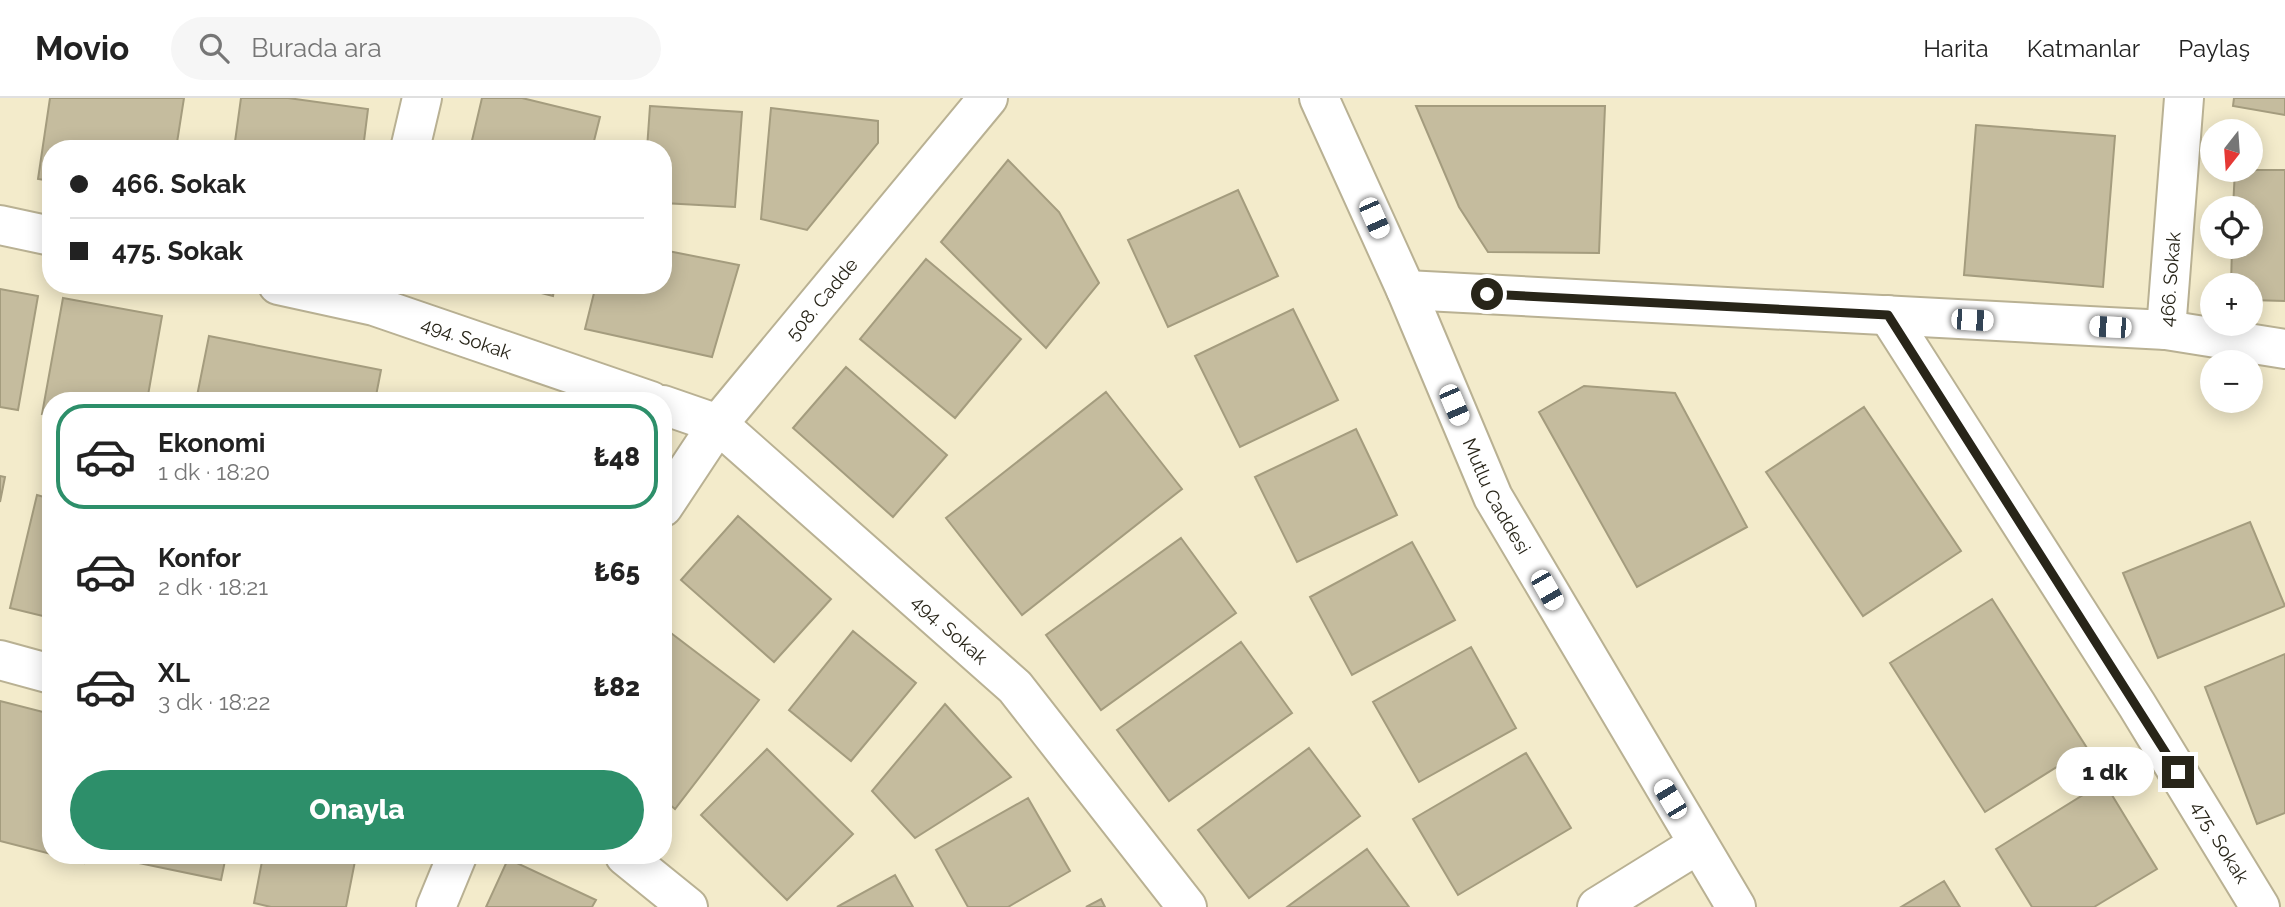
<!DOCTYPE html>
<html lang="tr">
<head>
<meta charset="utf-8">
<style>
	body { margin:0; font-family:Raleway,sans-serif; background:#f6f6f6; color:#222; height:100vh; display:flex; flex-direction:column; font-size:26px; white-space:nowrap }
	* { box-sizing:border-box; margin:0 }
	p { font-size:23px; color:#767676 }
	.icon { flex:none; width:38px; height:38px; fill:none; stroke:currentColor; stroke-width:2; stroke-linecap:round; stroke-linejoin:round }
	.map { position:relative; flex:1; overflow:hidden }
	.details { position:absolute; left:42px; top:294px; width:630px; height:472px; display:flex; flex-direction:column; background:#fff; border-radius:28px; box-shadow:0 4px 18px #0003 }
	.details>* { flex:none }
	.top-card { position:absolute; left:42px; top:42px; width:630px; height:154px; border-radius:28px; box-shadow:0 4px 18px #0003; display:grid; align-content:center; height:154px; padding:0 28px; background:#fff }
	.needle { width:46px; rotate:197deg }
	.buttons { position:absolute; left:2200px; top:21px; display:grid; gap:14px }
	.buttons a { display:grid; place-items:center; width:63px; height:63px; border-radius:50%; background:#fff; box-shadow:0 4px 18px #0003; font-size:35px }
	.end { position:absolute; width:32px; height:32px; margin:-16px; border:9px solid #282519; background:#fff; box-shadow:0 0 0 4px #fff }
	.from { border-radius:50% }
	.bubble { position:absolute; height:49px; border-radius:24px; background:#fff; box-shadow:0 4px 18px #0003; font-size:23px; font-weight:800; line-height:49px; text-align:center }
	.car { position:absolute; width:21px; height:42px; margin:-21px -10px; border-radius:9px; box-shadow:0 0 5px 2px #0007; background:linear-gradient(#fff 24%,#345 0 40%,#fff 0 76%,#345 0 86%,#fff 0) }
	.top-card b { display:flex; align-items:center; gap:24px; height:66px; font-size:26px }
	.top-card b+b { border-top:2px solid #e0e0e0 }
	.top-card i { width:18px; height:18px; background:#222 }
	ul { padding:12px 0 0; list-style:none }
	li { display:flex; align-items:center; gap:21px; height:105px; margin:0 14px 10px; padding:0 14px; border:4px solid transparent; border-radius:28px }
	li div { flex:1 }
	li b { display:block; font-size:26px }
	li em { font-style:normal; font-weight:800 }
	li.active { border-color:#2d8f6a }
	li>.icon { width:63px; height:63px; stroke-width:1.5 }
	.cta { display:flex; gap:14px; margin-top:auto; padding:14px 28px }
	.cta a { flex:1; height:80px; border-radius:42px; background:#2d8f6a; color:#fff; font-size:28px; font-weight:800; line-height:80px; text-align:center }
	header { display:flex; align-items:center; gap:42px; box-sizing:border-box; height:98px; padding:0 35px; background:#fff; border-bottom:2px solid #e0e0e0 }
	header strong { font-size:33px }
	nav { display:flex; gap:38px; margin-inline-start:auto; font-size:24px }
	.search { width:490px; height:63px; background:#f6f6f6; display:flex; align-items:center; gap:18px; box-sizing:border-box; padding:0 24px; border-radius:38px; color:#767676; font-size:26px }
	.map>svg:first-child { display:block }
</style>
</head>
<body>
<header>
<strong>Movio</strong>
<div class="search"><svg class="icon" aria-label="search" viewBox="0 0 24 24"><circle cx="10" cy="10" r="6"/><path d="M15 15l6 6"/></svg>Burada ara</div>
<nav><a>Harita</a><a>Katmanlar</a><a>Paylaş</a></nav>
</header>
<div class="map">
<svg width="2285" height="809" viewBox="0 0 2285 809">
	<rect width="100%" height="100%" fill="#f3ebcb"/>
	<path fill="#c5bc9e" stroke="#a49c7e" stroke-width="2" d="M 50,0 L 184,0 L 176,51 L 51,51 L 51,83 L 38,81 Z
		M 241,0 L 288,0 L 368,11 L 363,51 L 234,51 Z
		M 482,0 L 522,0 L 600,19 L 592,51 L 470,51 Z
		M 2234,0 L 2285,0 L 2285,17 L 2233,8 Z
		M 650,8 L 742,14 L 735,109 L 663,105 L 663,51 L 647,51 Z
		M 1416,8 L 1605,8 L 1599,155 L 1488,154 L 1459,109 Z
		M 771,10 L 878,23 L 878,45 L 807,132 L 761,121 Z
		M 1976,27 L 2115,38 L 2103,189 L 1964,177 Z
		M 1008,62 L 1059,114 L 1099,185 L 1046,250 L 941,144 Z
		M 2235,72 L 2285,72 L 2285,203 L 2250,202 L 2250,187 L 2231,187 L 2232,149 L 2250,149 L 2250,110 L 2233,110 Z
		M 1238,92 L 1278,178 L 1168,229 L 1128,142 Z
		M 663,152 L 739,167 L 712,259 L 585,231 L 596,187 L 663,187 Z
		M 926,161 L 1021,241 L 955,320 L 860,241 Z
		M 510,187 L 555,187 L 553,198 Z
		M 0,191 L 38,198 L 18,312 L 0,309 Z
		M 63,200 L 162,218 L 147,303 L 51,303 L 51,317 L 42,316 Z
		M 1293,211 L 1338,302 L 1240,349 L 1195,258 Z
		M 209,238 L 381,272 L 375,303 L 196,303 Z
		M 846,269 L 947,357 L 893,419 L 793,330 Z
		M 1584,288 L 1675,295 L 1747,429 L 1637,489 L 1539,314 Z
		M 1106,294 L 1182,391 L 1022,517 L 946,420 Z
		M 1864,309 L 1961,453 L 1863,518 L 1766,374 Z
		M 1356,331 L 1397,417 L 1297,464 L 1255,379 Z
		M 0,378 L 5,379 L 0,404 Z
		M 37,397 L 51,401 L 51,520 L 10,510 Z
		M 738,418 L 831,501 L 774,564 L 681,482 Z
		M 2250,424 L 2285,508 L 2158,560 L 2123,475 Z
		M 1181,440 L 1236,515 L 1101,612 L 1046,537 Z
		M 1412,444 L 1455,522 L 1352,577 L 1310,499 Z
		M 1992,501 L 2087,650 L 1985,714 L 1890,565 Z
		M 663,529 L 759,602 L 675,711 L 663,701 Z
		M 853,533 L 916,585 L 851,663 L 789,612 Z
		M 1241,544 L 1292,615 L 1169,703 L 1117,632 Z
		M 1471,549 L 1516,630 L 1419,684 L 1373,604 Z
		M 2285,556 L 2285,715 L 2257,726 L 2205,589 Z
		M 0,603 L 51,616 L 51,756 L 0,743 Z
		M 945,606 L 1011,679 L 915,740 L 872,693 Z
		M 1309,650 L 1360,718 L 1249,800 L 1198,732 Z
		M 767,651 L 853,736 L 787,802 L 701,717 Z
		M 1526,655 L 1571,730 L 1458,797 L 1413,721 Z
		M 2104,684 L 2157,771 L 2094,809 L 2032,809 L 1996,751 Z
		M 1028,700 L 1070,773 L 1008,809 L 968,809 L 936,752 Z
		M 1367,751 L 1409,809 L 1287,809 Z
		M 57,758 L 86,758 L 84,765 Z
		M 130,758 L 226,758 L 221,782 L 129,763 Z
		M 263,758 L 356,758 L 346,809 L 271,809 L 254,805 Z
		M 508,761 L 596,802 L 592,809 L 486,809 Z
		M 895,777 L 913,809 L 837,809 Z
		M 1944,783 L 1960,809 L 1901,809 Z
		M 1101,801 L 1105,809 L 1086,809 Z"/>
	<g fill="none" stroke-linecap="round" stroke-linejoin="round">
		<defs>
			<g id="street">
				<path d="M 410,51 L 422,0"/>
				<path d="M 0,127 L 51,138"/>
				<path id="s1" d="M 278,187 L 374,208 L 651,303"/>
				<path id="s2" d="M 1406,192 L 2166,232 L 2184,0"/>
				<path id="s3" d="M 1888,217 L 2137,607 L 2260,809"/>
				<path d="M 2166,232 L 2285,251"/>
				<path id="s4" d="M 663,307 L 718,326 L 1015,589 L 1187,809"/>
				<path d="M 0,562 L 51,576"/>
				<path d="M 625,758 L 688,809"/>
			</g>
			<g id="secondary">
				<path id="s5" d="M 1319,0 L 1406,192 L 1493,399 L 1736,809"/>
				<path id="s6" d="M 663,409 L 718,326 L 988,0"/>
				<path d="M 436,809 L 457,758"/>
				<path d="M 1597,809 L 1697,747"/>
			</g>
		</defs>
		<use href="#street" stroke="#b9b193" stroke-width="42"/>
		<use href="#secondary" stroke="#b9b193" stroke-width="42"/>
		<use href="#street" stroke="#fff" stroke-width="38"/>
		<use href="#secondary" stroke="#fff" stroke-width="38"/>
	</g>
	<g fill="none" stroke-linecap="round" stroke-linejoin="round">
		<path stroke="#282519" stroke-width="9" d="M 1487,196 L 1888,217 L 2178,674"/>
	</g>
	<g text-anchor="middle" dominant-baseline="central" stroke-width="5" stroke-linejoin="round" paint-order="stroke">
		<g font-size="19" fill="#282519" stroke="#f3ebcb">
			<text stroke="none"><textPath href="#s2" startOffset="812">466. Sokak</textPath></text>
			<text stroke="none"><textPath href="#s6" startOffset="262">508. Cadde</textPath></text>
			<text stroke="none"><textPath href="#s1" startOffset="196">494. Sokak</textPath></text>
			<text stroke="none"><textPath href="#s5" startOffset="436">Mutlu Caddesi</textPath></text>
			<text stroke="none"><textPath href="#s4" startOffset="368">494. Sokak</textPath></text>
			<text stroke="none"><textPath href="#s3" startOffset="623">475. Sokak</textPath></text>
		</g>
	</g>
</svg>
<div class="buttons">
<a><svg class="needle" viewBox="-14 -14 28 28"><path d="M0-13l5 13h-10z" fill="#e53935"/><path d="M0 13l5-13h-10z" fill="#767676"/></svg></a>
<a><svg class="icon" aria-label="locate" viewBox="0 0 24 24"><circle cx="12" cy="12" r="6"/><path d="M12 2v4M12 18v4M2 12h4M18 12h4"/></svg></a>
<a>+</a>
<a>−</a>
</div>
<i class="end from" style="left:1487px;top:196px"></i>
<i class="end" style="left:2178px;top:674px"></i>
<div class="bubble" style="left:2056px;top:649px;width:98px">1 dk</div>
<i class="car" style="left:1374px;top:120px;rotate:156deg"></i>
<i class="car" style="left:1972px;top:222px;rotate:93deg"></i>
<i class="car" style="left:2110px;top:229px;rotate:273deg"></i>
<i class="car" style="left:1454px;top:307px;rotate:157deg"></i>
<i class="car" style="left:1547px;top:492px;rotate:150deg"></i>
<i class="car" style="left:1670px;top:701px;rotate:329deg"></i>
<div class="top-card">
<b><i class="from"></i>466. Sokak</b>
<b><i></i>475. Sokak</b>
</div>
<section class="details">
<ul>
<li class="active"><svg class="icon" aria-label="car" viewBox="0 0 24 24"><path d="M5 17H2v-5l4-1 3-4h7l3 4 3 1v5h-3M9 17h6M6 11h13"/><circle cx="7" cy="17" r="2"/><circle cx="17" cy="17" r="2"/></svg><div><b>Ekonomi</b><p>1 dk · 18:20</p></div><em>₺48</em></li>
<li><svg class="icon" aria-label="car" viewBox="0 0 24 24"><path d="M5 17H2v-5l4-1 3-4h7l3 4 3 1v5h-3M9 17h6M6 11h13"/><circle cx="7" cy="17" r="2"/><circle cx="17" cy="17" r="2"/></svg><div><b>Konfor</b><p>2 dk · 18:21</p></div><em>₺65</em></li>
<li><svg class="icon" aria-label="car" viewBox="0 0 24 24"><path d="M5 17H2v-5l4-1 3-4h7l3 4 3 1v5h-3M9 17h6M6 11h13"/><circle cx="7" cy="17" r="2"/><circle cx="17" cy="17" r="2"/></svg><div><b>XL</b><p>3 dk · 18:22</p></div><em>₺82</em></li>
</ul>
<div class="cta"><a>Onayla</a></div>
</section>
</div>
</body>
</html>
